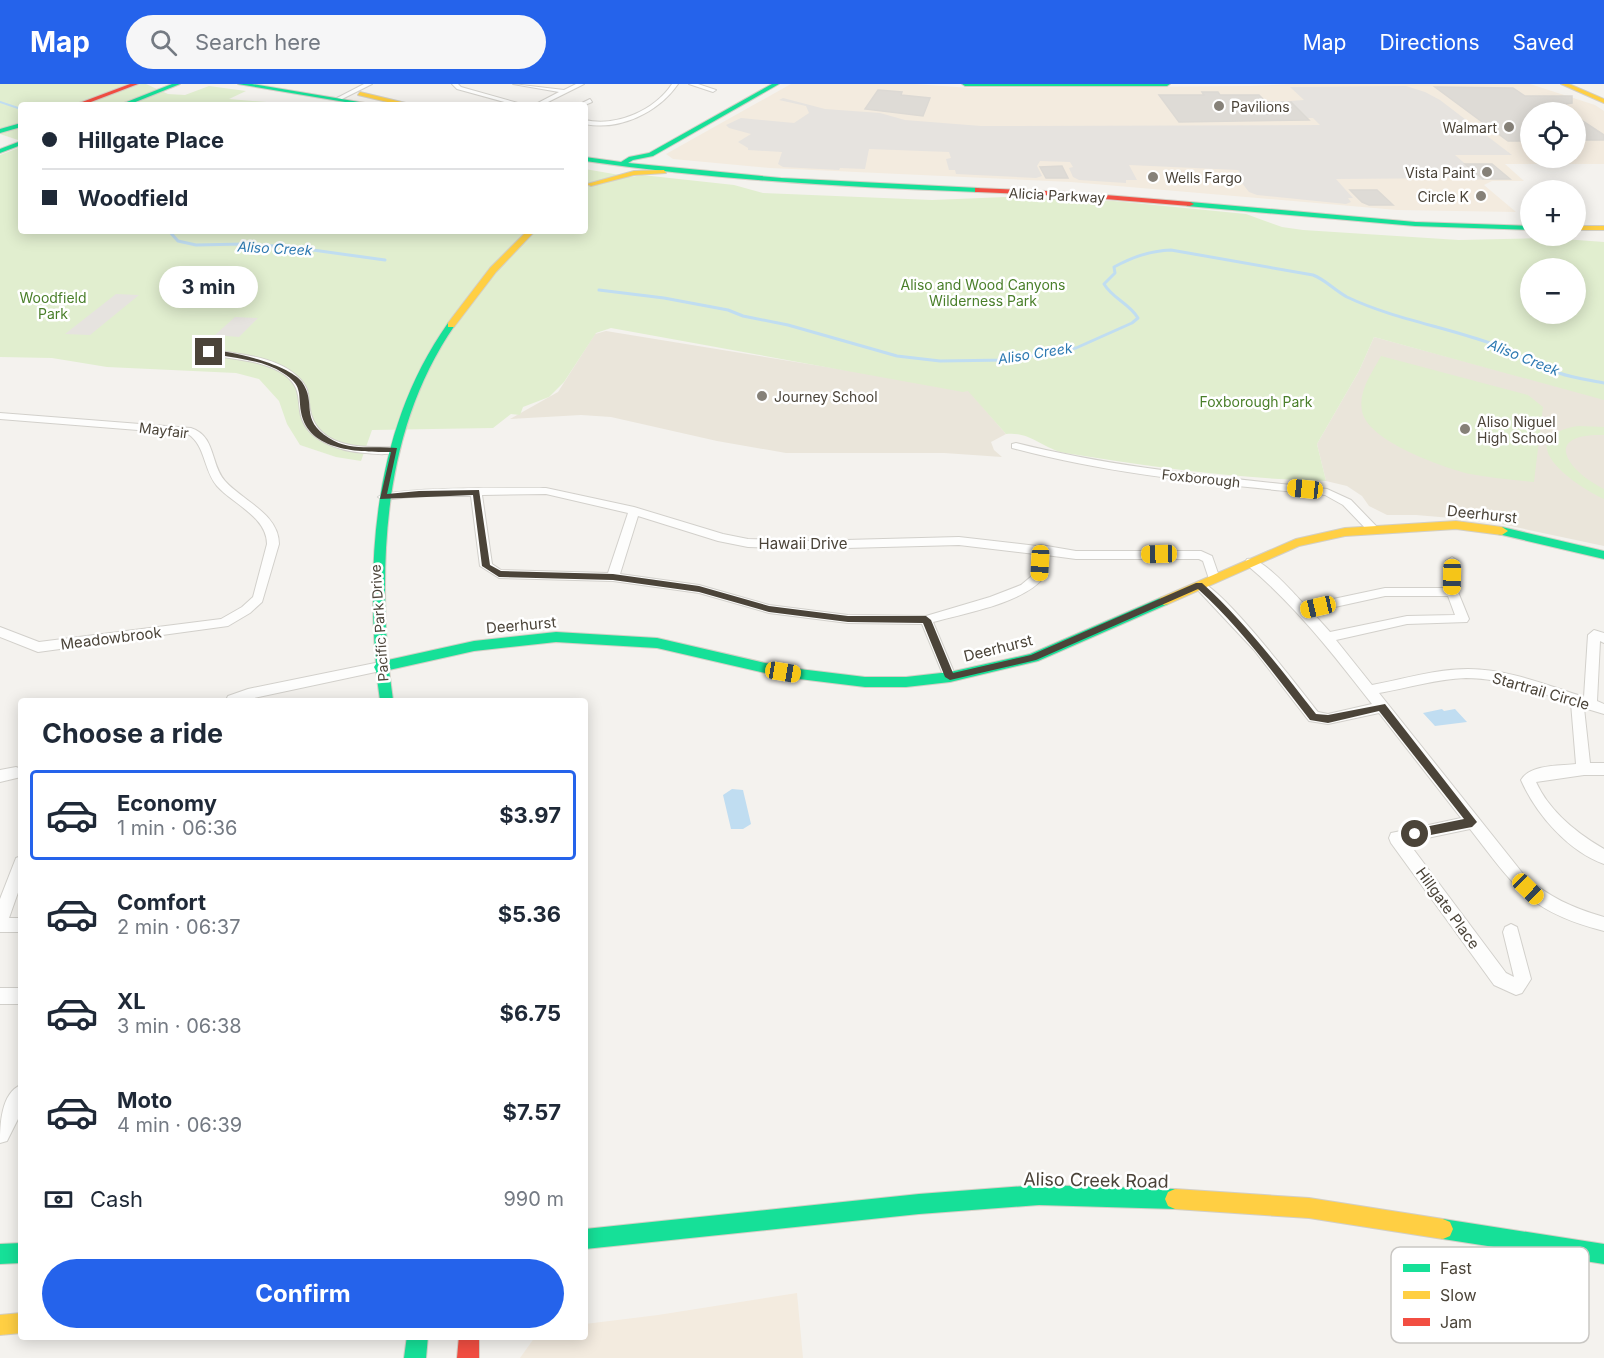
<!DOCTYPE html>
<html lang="en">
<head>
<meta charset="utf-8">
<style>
	body { margin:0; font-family:Inter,sans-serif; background:#f6f6f7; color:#1f2937; height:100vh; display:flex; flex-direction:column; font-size:22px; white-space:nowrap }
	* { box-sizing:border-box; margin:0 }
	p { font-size:20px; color:#747a83 }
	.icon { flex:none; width:33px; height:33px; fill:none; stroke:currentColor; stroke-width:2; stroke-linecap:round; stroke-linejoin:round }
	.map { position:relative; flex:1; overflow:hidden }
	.drawer { position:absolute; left:18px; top:614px; width:570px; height:642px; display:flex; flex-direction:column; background:#fff; border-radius:6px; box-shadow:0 3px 15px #0003 }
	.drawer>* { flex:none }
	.banner { position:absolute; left:18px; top:18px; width:570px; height:132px; border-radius:6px; box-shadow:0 3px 15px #0003; display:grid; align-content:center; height:132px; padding:0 24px; background:#fff }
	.fabs { position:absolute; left:1520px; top:18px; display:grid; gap:12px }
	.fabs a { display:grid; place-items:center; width:66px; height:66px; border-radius:50%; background:#fff; box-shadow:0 3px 15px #0003; font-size:30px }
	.end { position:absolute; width:27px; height:27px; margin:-14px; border:8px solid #4b4439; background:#fff; box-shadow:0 0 0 3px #fff }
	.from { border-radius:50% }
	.bubble { position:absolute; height:42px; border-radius:21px; background:#fff; box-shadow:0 3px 15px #0003; font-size:20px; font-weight:700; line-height:42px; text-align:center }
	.car { position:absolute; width:18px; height:36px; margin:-18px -9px; border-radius:8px; box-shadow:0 0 4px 2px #0007; background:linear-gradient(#f5c518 24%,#345 0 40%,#f5c518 0 76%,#345 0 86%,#f5c518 0) }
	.banner b { display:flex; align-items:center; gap:21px; height:57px; font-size:22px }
	.banner b+b { border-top:2px solid #e0e1e3 }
	.banner i { width:15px; height:15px; background:#1f2937 }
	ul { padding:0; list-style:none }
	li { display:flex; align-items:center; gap:18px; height:90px; margin:0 12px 9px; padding:0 12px; border:3px solid transparent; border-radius:6px }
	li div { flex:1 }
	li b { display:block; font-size:22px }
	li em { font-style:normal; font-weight:700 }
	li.selected { border-color:#2563eb }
	li>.icon { width:54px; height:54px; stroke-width:1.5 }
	h2 { padding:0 24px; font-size:27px; line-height:72px }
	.pay { display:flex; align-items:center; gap:15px; height:66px; padding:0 24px; font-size:22px }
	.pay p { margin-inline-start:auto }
	.button { display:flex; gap:12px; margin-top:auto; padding:12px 24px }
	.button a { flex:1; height:69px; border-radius:36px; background:#2563eb; color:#fff; font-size:24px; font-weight:700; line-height:69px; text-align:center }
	header { display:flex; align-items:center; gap:36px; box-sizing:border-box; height:84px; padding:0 30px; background:#2563eb; color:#fff }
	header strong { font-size:28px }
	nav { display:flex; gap:33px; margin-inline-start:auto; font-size:21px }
	.search { width:420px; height:54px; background:#f6f6f7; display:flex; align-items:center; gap:15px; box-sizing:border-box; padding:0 21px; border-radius:33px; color:#747a83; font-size:22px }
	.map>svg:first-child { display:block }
</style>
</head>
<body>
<header>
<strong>Map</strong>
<div class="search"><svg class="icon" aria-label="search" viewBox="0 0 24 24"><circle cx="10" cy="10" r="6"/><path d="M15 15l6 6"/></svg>Search here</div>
<nav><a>Map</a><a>Directions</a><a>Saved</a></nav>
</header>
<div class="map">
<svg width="1604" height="1274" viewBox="0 0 1604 1274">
	<rect width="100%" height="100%" fill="#f4f2ee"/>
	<path fill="#f3ebdf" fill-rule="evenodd" d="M 791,0 L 915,0 L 970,4 L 1250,2 L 1290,0 L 1530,0 L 1595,21 L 1604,27 L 1604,80 L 1505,80 L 1524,97 L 1492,97 L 1484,101 L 1516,128 L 1397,126 L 1071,98 L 770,84 L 673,75 L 666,70 ZM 1530,28 L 1575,28 L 1575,74 L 1530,74 Z
		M 797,1209 L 803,1274 L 520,1274 L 535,1253 L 585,1252 L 585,1240 L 658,1231 Z"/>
	<path fill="#eae5da" d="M 606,247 L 968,306 L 1006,350 L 991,358 L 994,366 L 1002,373 L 944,369 L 786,369 L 717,357 L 611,333 L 581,331 L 510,335 L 558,308 L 595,250 Z
		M 1374,253 L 1604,315 L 1604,462 L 1487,437 L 1416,431 L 1387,431 L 1369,422 L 1362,412 L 1347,402 L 1326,397 L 1317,360 L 1359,287 Z"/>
	<path fill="#e1eecf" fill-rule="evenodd" d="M 0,0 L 146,0 L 168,10 L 185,11 L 209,2 L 246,7 L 229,15 L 304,21 L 21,21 L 21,57 L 0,50 Z
		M 21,63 L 21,147 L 585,147 L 585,85 L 631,93 L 642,91 L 734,101 L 763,109 L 932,116 L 1006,113 L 1114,117 L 1246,130 L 1282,143 L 1303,146 L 1459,156 L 1550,154 L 1604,158 L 1604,316 L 1374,253 L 1359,287 L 1317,360 L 1326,397 C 1239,395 1151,383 1065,369 C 1042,364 1030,347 1006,350 L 968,307 L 963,308 L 611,244 L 596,249 L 564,298 L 549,313 L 523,323 L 520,331 L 511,330 L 493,344 L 372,346 L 361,377 L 336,373 L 300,361 L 287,340 L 279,317 L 259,295 L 236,289 L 107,283 L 52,274 L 0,273 L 0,71 ZM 1530,184 L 1575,184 L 1575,230 L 1530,230 Z
		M 1381,272 L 1528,311 L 1543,323 L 1534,398 C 1513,396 1491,394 1470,390 C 1444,384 1367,357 1362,327 C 1358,307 1372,289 1381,272 Z
		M 1578,342 L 1604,343 L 1604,351 C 1541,349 1567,387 1604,405 L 1604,415 C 1575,402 1507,354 1578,342 Z"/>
	<path fill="#e6e3df" d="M 1406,2 L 1425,8 L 1440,16 L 1512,71 L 1455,71 L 1484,96 L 1465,94 L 1336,95 L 1353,114 L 1348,114 L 1351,118 L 1346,120 L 1257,111 L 1249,108 L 1238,94 L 1243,93 L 1238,86 L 1129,81 L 1137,96 L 1126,96 L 1126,99 L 1079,96 L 1073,93 L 1069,84 L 1073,83 L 1070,78 L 1040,77 L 1037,82 L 1042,92 L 1036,94 L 956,90 L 955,86 L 949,86 L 946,75 L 951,74 L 949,68 L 869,65 L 865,85 L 840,84 L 839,86 L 783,83 L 778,80 L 782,68 L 748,66 L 748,64 L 738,58 L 751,50 L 729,44 L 726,41 L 741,34 L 794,39 L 809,29 L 806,22 L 779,16 L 783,14 L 825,25 L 880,29 L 905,36 L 981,42 L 1320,41 L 1313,34 L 1308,34 L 1290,17 L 1304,16 L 1290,3 Z
		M 116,210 L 139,211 L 90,251 L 65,250 Z
		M 235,233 L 258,234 L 239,253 L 215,251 Z"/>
	<path fill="#c0ddf1" d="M 1442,625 L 1444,627 L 1455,625 L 1467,638 L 1435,642 L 1423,629 Z
		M 732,705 L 743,706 L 751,740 L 743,745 L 731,745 L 723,711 Z"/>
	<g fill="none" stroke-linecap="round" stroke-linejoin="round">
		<path stroke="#c0ddf1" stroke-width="2" d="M 0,18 L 21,25"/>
		<path stroke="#c0ddf1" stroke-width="3" d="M 169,147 L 178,157 L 196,161 L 243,160 L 291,163 L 385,176
			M 599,206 L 664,214 L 728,226 L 743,232 L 788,241 L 897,272 L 940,277 L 1008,276 L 1076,264 L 1132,239 L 1138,234 C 1129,219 1113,215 1104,200 L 1115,189 L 1114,183 C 1133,173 1149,167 1171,166 L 1313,191 C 1326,196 1334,206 1347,213 C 1391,234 1441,242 1487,258 C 1512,266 1534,280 1559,289 C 1573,294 1589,296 1604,299"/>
	</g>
	<path fill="#dedbd6" stroke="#dcd9d4" stroke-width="1.5" d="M 1435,3 L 1513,4 L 1525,12 L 1572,12 L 1572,19 L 1558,21 L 1569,28 L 1530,28 L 1530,57 L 1508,57 Z
		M 878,6 L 902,8 L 901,11 L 930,14 L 923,32 L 865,25 Z
		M 1202,8 L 1218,8 L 1220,11 L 1259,11 L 1266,18 L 1291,18 L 1309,36 L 1179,38 L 1159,11 L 1204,11 Z
		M 1575,32 L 1604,51 L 1604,56 L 1575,56 Z
		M 1465,80 L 1492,80 L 1510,95 L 1483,95 Z
		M 1062,82 L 1068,94 L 1046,94 L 1040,83 Z
		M 1350,106 L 1377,106 L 1393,121 L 1369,121 L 1362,118 Z"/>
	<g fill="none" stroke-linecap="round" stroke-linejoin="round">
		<defs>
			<path id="street" d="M 364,0 L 372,0 L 342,15 L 337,14 Z
				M 452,0 L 458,0 L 461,3 L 525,21 L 515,21 L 457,5 Z
				M 513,0 L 564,6 L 576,0 L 584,0 L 542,21 L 534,21 L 559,8 Z
				M 672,0 L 678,0 C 658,29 619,47 585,40 L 585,36 C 616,43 654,27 672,0 Z
				M 689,0 L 698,0 L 716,6 L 713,8 Z
				M 590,15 L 592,18 L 585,21 L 578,21 Z
				M 209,265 C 238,271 274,271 297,292 C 313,307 306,313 311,330 C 321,365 366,364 395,363 L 400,366 C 392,372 375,370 365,369 C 340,367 304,357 300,327 C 298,311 299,302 285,291 C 262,275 232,276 206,270 L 206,266 Z
				M 0,329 L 191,344 C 216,352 210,380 225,397 C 243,417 279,430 279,460 L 262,518 L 250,529 L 228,542 L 38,568 L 0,553 L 0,543 L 39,558 L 221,535 L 242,523 L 253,513 L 267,460 C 267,433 233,420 217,402 C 203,385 206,362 188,350 L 0,335 Z
				M 1016,359 C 1120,385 1221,393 1327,405 L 1351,416 L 1379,445 L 1373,449 L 1369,448 L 1343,421 L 1325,411 C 1220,400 1115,392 1012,364 L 1012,360 Z
				M 546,404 L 634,423 L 723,450 L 748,455 L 808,457 L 959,453 L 1037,462 L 1041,461 L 1076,467 L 1201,467 L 1212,472 L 1220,495 L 1214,499 L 1210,498 L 1203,477 L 1199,475 L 1076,475 L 1046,471 L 1045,492 C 1025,519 965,529 933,538 L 956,593 L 950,598 L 944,593 L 922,540 L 848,539 L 769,529 L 699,509 L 613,497 L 499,494 L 480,482 L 471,412 L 419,412 L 383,416 L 378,413 C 391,402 520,404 546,404 ZM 546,410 L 628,429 L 608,489 L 501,486 L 492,480 L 482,411 ZM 638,432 L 718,457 L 748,463 L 808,465 L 959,461 L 1035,470 L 1033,491 L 1021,501 L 990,513 L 926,532 L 848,531 L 769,521 L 699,501 L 620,490 Z
				M 1452,473 L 1458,477 L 1458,508 L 1469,535 L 1467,538 L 1407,540 L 1336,556 L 1372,601 C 1404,595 1435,585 1468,585 C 1507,585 1547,601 1584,613 L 1588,551 L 1594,546 L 1604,549 L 1604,559 L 1600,557 L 1597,617 L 1604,620 L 1604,630 L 1584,624 L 1590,679 L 1604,679 L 1604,691 L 1584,691 L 1536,698 C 1549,727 1578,750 1604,765 L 1604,780 C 1568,767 1536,730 1521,696 C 1530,680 1561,682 1576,680 L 1571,619 C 1537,608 1502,594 1466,594 C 1437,595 1408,604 1379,609 L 1524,791 C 1548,813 1573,824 1604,833 L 1604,847 C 1529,828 1515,803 1470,745 L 1408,758 L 1506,889 L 1514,893 L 1503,848 L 1505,843 L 1511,840 L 1517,843 L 1531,895 L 1522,909 L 1516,911 L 1494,901 L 1391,759 L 1389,754 L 1391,749 L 1396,748 L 1461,734 L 1379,629 L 1328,640 L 1309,637 L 1254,566 L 1193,501 L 1199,497 C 1224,505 1298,603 1318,628 L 1328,630 L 1372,620 C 1333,570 1295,521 1247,481 L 1245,478 L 1247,475 C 1262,472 1294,510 1305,521 L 1385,504 L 1446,504 L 1446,477 ZM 1385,512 L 1448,512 L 1455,531 L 1407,532 L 1330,548 L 1312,528 Z
				M 380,578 L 385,580 L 386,583 L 385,586 L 245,616 L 226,616 L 228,612 L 248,605 Z
				M 16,683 L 21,685 L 21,693 L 0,698 L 0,686 Z
				M 21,772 L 21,800 L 9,834 L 21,834 L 21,848 L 0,848 L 0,815 L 16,774 Z
				M 0,904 L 21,904 L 21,920 L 0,920 Z
				M 21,1001 L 21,1029 L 7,1057 L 0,1059 C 0,1041 1,1009 21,1001 Z"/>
			<path id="fast" d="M 172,0 L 180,0 L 128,21 L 119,21 Z
				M 238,0 L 252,0 L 377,21 L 363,21 Z
				M 772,0 L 779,0 L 653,72 L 633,76 L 628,79 L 781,94 L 978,104 L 982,106 L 978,108 C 846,103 715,96 585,77 L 585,73 L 621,78 L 629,73 L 649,69 Z
				M 962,0 L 1170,0 L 1167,2 L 965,2 Z
				M 21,39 L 21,43 L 0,49 L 0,45 Z
				M 21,57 L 21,61 L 0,69 L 0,65 Z
				M 1190,118 L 1415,138 L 1530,142 L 1530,146 L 1415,142 L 1187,122 L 1187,118 Z
				M 451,238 L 455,241 C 387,339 379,461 388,576 L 474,557 L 556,548 L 657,554 L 783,583 L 865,593 L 906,593 L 950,588 L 1030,570 L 1160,514 L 1164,513 L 1170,517 L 1168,520 L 1038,577 L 950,598 L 906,603 L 865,603 L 783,593 L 657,564 L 556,558 L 474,567 L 389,586 L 393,616 L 380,616 L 376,587 L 374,583 L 376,580 C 366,462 378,338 448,239 Z
				M 1502,443 L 1604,467 L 1604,475 L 1498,450 L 1496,447 Z
				M 1039,1101 L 1175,1105 L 1182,1108 L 1185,1115 L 1182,1122 L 1175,1125 L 1039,1121 L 919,1130 L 585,1165 L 585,1145 L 919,1110 Z
				M 1443,1135 L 1604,1160 L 1604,1180 L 1443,1155 L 1436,1152 L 1433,1145 L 1436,1138 Z
				M 21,1159 L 21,1179 L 0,1180 L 0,1160 Z
				M 407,1252 L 428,1252 L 426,1274 L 404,1274 Z"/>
			<path id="slow" d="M 1561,0 L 1569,0 L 1604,15 L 1604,19 Z
				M 360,8 L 410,20 L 411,21 L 400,21 L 358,11 Z
				M 664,86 L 666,89 L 634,91 L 591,102 L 587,100 L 634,87 Z
				M 1575,142 L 1604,142 L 1604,146 L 1575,146 Z
				M 527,147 L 535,147 L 496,188 L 454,243 L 448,243 L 448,239 L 490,184 Z
				M 1456,437 L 1502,443 L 1508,447 L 1502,451 L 1456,445 L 1345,452 L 1299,462 L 1168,520 L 1164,521 L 1158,517 L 1160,514 L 1296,455 L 1345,444 Z
				M 1175,1105 L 1309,1114 L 1443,1135 L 1450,1138 L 1453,1145 L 1450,1152 L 1443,1155 L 1309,1134 L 1175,1125 L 1168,1122 L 1165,1115 L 1168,1108 Z
				M 21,1229 L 21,1249 L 0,1251 L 0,1231 Z"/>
			<path id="jam" d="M 130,0 L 138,0 L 83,21 L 74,21 Z
				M 975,104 L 1069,108 L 1190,118 L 1194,120 L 1190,122 L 1069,112 L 978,108 L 975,108 Z
				M 459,1252 L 479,1252 L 479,1274 L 457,1274 Z"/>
		</defs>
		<use href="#street" stroke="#d2d0cb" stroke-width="2"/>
		<use href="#fast" stroke="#d3cfc5" stroke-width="2"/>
		<use href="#slow" stroke="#d3cfc5" stroke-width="2"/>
		<use href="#jam" stroke="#d3cfc5" stroke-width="2"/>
		<use href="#street" fill="#fdfdfc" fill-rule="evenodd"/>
		<use href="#fast" fill="#16e098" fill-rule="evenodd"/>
		<use href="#slow" fill="#ffcf43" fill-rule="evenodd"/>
		<use href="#jam" fill="#f24e42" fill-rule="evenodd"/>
	</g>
	<path fill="#4b4439" d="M 207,266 C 229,266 289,280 302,298 C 317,319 299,335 329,354 C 350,368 374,361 397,364 L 387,410 L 419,407 L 479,406 L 490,481 L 501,487 L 613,490 L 699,502 L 769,522 L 848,532 L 926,532 L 931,536 L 953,589 L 1031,571 L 1196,499 L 1202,499 C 1245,538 1280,584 1316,630 L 1328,631 L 1385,620 L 1477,738 L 1472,743 L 1415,754 L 1411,753 L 1409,750 L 1415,745 L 1464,735 L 1379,627 L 1328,639 L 1310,636 C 1275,591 1241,544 1198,505 L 1036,576 L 950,596 L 945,593 L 923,539 L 848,538 L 769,528 L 699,508 L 613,496 L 499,493 L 482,482 L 473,411 L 380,415 L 391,368 C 361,368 308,368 301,328 C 298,308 303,302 283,289 C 262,275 231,274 207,269 Z"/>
	<g fill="#868178" stroke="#fff" stroke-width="2">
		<circle cx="1219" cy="22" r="6"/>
		<circle cx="1509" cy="43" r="6"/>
		<circle cx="1487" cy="88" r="6"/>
		<circle cx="1153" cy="93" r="6"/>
		<circle cx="1481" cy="112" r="6"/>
		<circle cx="762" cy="312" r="6"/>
		<circle cx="1465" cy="345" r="6"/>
	</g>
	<g text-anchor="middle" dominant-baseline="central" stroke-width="5" stroke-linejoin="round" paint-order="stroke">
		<g font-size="14" fill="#4b4439" stroke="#fff" text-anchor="start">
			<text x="1231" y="22">Pavilions</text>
			<text x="1497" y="43" text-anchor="end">Walmart</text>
			<text x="1475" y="88" text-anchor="end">Vista Paint</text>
			<text x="1165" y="93">Wells Fargo</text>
			<text x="1469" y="112" text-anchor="end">Circle K</text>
			<text x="774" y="312">Journey School</text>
			<text x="1477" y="337">Aliso Niguel<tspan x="1477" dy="16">High School</tspan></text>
		</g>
		<g font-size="14" fill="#4b4439" stroke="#fff">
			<text transform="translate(1057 111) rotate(3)">Alicia Parkway</text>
			<text transform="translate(164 346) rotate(7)">Mayfair</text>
			<text transform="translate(1201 394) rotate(6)">Foxborough</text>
			<text transform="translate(379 539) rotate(-94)">Pacific Park Drive</text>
		</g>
		<g font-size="14" font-style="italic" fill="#2e7ab2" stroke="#fff">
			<text transform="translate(275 164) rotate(3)">Aliso Creek</text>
			<text transform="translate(1035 269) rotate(-9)">Aliso Creek</text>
			<text transform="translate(1524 273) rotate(22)">Aliso Creek</text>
		</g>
		<g font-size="14" fill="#4a7f2a" stroke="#fff">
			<text x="983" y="200">Aliso and Wood Canyons<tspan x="983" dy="16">Wilderness Park</tspan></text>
			<text x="53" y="213">Woodfield<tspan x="53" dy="16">Park</tspan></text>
			<text x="1256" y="317">Foxborough Park</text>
		</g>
		<g font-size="15" fill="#4b4439" stroke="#fff">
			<text transform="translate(1482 430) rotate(6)">Deerhurst</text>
			<text x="803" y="459">Hawaii Drive</text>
			<text transform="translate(521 541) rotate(-5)">Deerhurst</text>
			<text transform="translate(111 554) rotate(-7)">Meadowbrook</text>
			<text transform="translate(998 564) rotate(-14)">Deerhurst</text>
			<text transform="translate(1541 607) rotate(16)">Startrail Circle</text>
			<text transform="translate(1448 824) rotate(54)">Hillgate Place</text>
		</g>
		<g font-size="18" fill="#4b4439" stroke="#fff">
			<text transform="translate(1096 1096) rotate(1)">Aliso Creek Road</text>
		</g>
	</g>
	<rect x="1391" y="1163" width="198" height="96" rx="9" fill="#fff" stroke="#c9c7c4" stroke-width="1.5"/>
	<rect x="1403" y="1180" width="27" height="8" fill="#16e098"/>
	<rect x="1403" y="1207" width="27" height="8" fill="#ffcf43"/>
	<rect x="1403" y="1234" width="27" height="8" fill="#f24e42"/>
	<g font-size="16" fill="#4b4439">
		<text x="1440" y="1190">Fast</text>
		<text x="1440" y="1217">Slow</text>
		<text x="1440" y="1244">Jam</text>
	</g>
</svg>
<div class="fabs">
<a><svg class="icon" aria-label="locate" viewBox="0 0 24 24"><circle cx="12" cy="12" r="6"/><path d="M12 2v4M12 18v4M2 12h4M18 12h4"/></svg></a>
<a>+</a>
<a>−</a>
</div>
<i class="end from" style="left:1415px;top:750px"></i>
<i class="end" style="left:209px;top:268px"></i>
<div class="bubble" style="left:159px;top:182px;width:99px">3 min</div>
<i class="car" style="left:1305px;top:405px;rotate:276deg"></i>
<i class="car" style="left:1159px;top:470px;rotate:269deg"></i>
<i class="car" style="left:1040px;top:479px;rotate:183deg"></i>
<i class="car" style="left:1452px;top:493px;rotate:181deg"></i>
<i class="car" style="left:1318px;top:523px;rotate:257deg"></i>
<i class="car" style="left:783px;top:588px;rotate:99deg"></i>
<i class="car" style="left:1528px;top:805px;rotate:134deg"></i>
<div class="banner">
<b><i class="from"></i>Hillgate Place</b>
<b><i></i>Woodfield</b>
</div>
<section class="drawer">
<h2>Choose a ride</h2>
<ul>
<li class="selected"><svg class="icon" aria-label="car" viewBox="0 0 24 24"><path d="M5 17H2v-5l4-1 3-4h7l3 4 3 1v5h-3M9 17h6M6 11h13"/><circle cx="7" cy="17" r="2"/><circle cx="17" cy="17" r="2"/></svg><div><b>Economy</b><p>1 min · 06:36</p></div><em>$3.97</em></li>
<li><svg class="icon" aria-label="car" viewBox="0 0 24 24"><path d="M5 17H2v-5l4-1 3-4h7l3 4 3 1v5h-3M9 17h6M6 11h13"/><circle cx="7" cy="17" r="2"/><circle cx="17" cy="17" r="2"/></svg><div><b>Comfort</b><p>2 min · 06:37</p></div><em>$5.36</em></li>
<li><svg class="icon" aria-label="car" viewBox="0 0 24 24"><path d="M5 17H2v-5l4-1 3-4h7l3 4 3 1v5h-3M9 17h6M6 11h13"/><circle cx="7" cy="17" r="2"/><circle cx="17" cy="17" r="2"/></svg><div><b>XL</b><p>3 min · 06:38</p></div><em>$6.75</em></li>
<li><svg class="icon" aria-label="car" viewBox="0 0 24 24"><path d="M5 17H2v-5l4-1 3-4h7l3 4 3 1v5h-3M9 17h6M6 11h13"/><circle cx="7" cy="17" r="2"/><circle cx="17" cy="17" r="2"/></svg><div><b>Moto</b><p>4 min · 06:39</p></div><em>$7.57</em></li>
</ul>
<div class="pay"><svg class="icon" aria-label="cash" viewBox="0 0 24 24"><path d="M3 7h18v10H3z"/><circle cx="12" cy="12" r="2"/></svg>Cash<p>990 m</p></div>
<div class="button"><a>Confirm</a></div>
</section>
</div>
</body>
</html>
